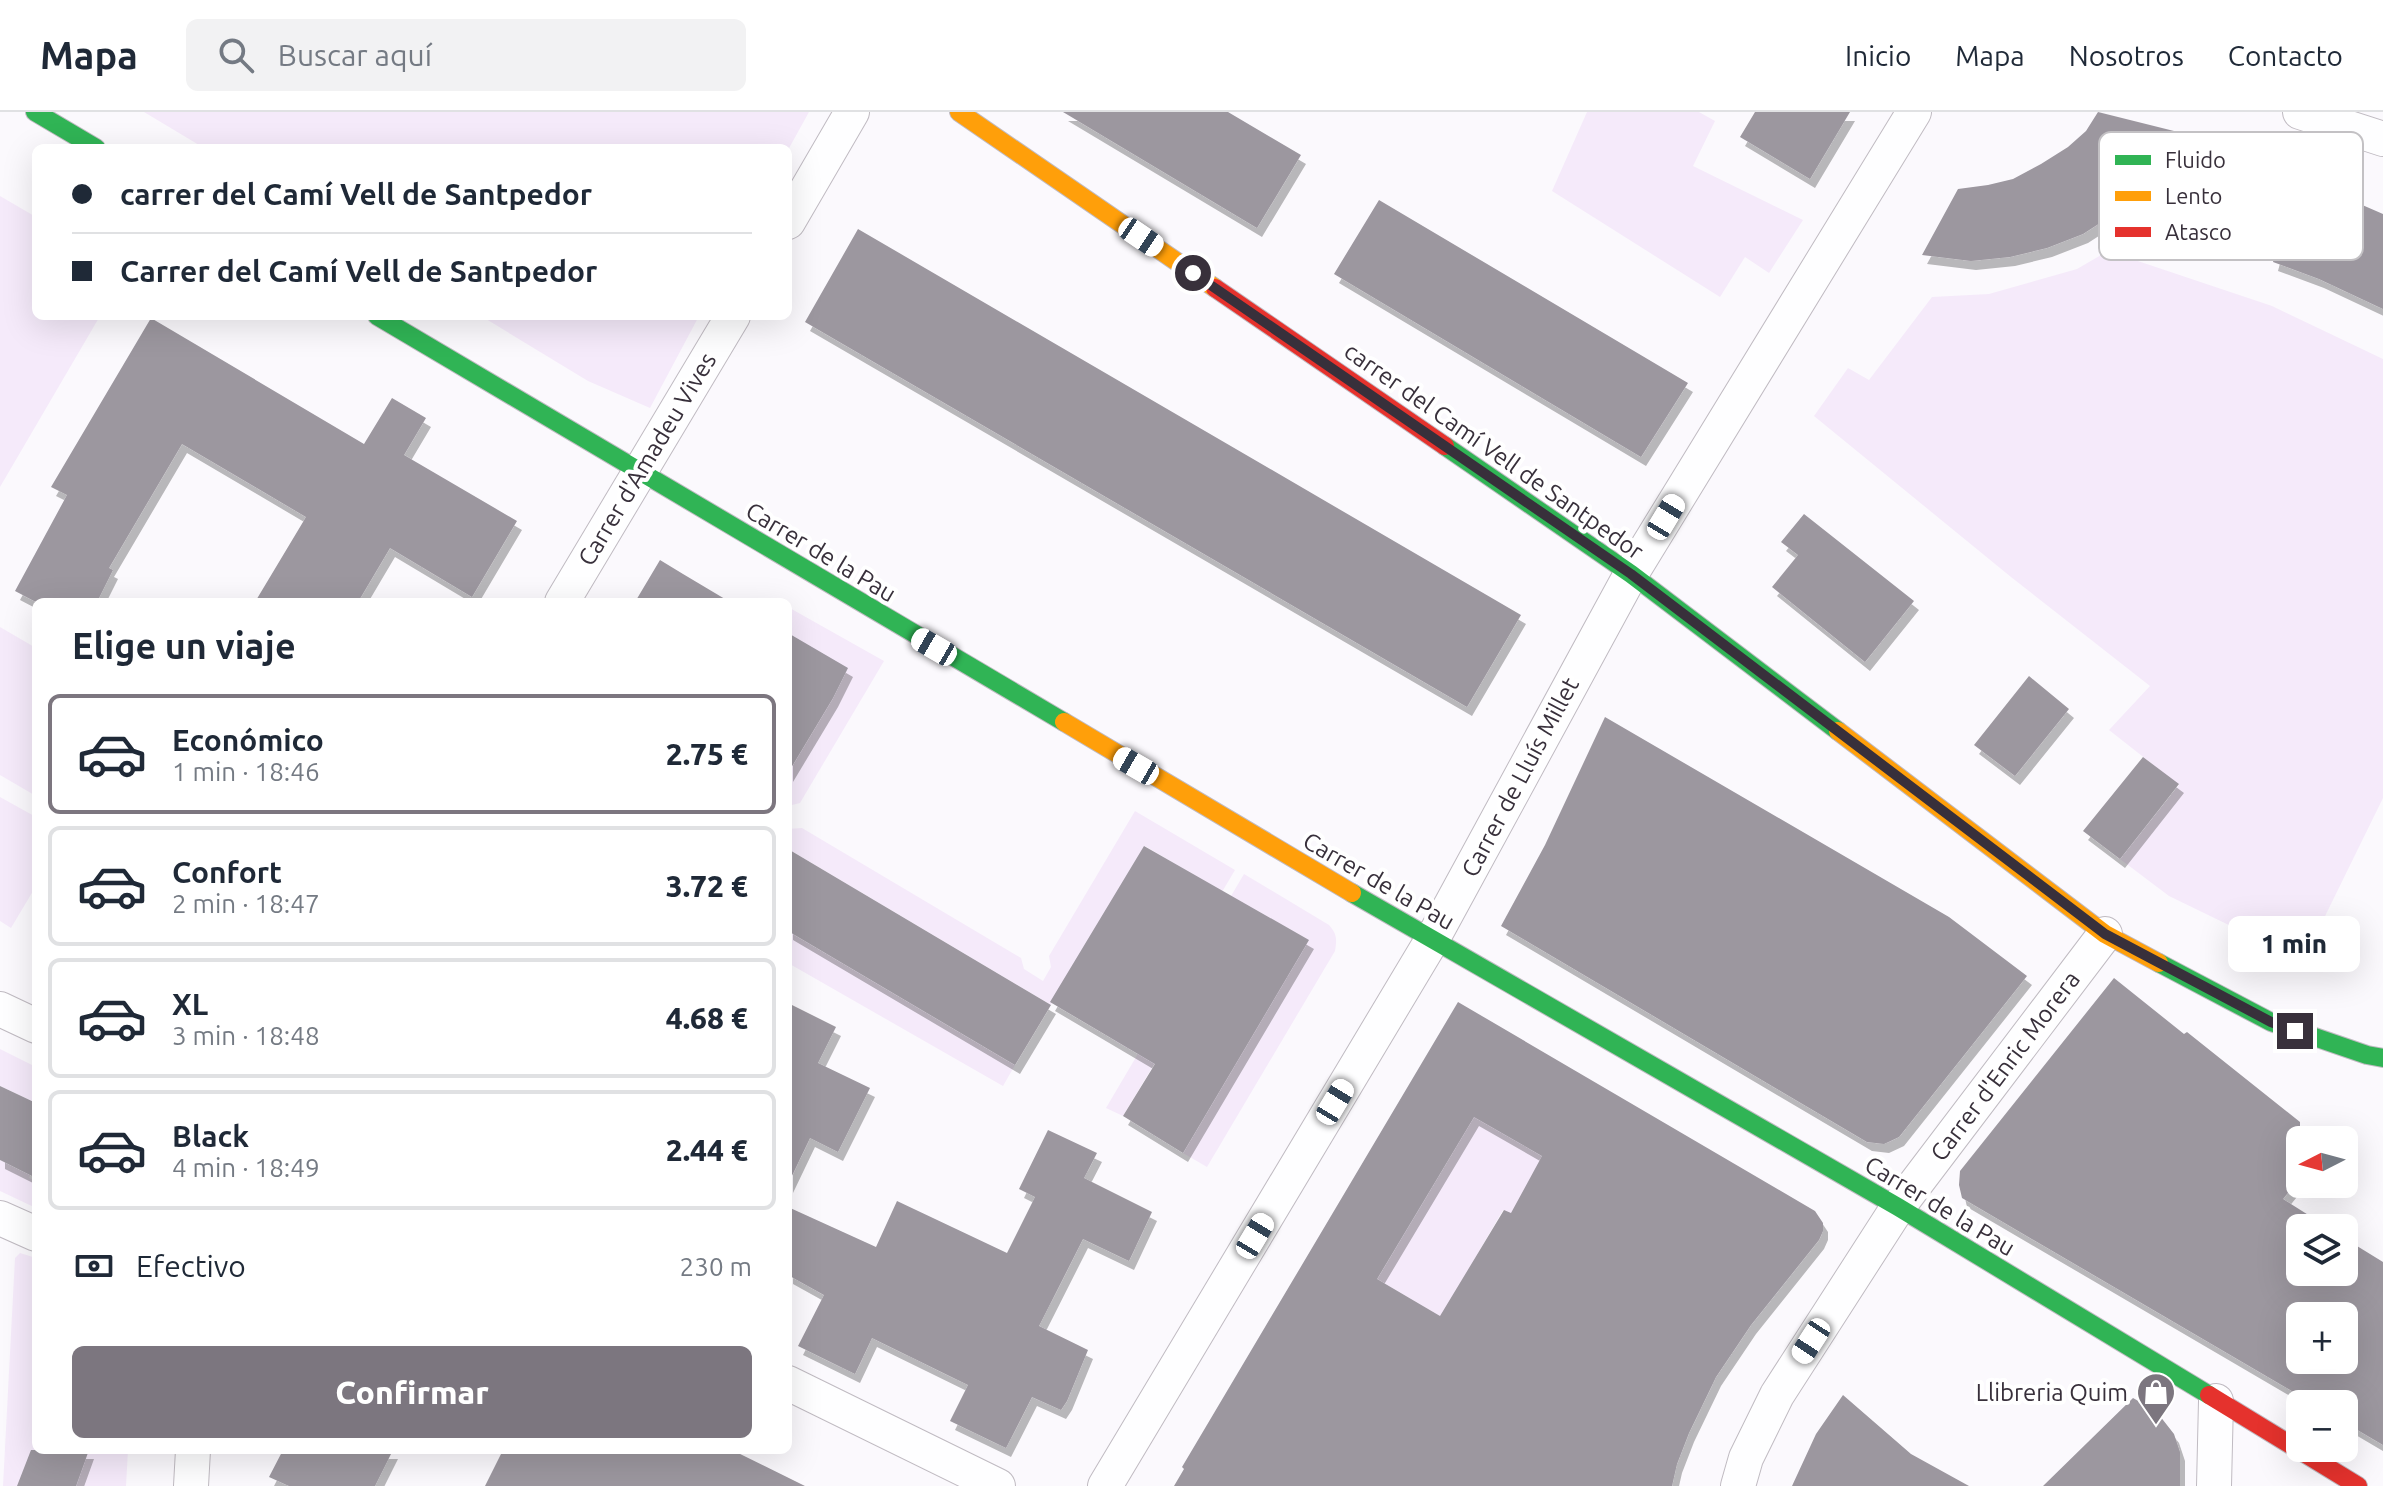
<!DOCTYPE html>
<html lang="es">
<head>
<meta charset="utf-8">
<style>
	body { margin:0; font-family:Ubuntu,sans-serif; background:#f2f2f3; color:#1f2937; height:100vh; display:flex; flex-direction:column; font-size:30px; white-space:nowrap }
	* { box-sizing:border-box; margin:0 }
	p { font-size:26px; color:#747a83 }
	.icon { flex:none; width:44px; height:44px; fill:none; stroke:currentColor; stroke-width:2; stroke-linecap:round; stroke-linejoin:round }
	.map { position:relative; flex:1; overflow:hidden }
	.sheet { position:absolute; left:32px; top:486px; width:760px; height:856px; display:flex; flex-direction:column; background:#fff; border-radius:12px; box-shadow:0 8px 32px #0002 }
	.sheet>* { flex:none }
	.top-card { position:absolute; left:32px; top:32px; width:760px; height:176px; border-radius:12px; box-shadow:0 8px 32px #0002; display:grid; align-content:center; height:176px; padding:0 40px; background:#fff }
	.needle { width:52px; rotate:264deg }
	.controls { position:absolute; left:2286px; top:1014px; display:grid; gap:16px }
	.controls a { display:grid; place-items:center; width:72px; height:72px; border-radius:12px; background:#fff; box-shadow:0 8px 32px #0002; font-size:40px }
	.end { position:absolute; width:36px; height:36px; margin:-18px; border:10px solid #38303b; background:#fff; box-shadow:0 0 0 4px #fff }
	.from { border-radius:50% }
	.bubble { position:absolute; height:56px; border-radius:12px; background:#fff; box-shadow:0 8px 32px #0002; font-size:26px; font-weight:800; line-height:56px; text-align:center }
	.car { position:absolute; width:24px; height:48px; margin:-24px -12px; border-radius:10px; box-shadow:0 0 6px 2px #0007; background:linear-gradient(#fff 24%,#345 0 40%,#fff 0 76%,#345 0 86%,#fff 0) }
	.top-card b { display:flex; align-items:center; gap:28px; height:76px; font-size:30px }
	.top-card b+b { border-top:2px solid #e0e1e3 }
	.top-card i { width:20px; height:20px; background:#1f2937 }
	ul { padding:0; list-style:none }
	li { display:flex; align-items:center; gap:24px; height:120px; margin:0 16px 12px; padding:0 24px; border:4px solid #e0e1e3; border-radius:12px }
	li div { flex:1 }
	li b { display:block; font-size:30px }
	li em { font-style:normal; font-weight:800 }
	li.selected { border-color:#7c767f }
	li>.icon { width:72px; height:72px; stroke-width:1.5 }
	h2 { padding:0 40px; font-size:36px; line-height:96px }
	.pay { display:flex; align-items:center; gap:20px; height:88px; padding:0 40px; font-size:30px }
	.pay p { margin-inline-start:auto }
	.button { display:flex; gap:16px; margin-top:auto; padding:16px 40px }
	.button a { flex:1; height:92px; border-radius:12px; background:#7c767f; color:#fff; font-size:32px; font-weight:800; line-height:92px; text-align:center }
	header { display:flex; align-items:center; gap:48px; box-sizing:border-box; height:112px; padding:0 40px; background:#fff; border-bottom:2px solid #e0e1e3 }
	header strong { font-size:38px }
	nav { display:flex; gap:44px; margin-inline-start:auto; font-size:28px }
	.search { width:560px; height:72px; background:#f2f2f3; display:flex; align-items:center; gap:20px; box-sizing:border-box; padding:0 28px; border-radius:12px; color:#747a83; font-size:30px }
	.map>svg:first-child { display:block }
</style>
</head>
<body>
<header>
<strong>Mapa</strong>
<div class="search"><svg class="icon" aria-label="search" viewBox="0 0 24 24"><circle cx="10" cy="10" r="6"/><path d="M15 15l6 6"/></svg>Buscar aquí</div>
<nav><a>Inicio</a><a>Mapa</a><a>Nosotros</a><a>Contacto</a></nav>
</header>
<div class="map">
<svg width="2383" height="1374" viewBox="0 0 2383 1374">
	<defs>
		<filter id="shadow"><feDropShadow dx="5" dy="9" stdDeviation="0" flood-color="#0004"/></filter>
	</defs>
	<rect width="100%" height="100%" fill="#fbf9fd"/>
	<path fill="#f5eafa" d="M 144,0 L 809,0 L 788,38 L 788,36 L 204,36 Z
		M 1587,0 L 1699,0 L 1715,9 L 1693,54 L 1803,108 L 1769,161 L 1745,145 L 1720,185 L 1552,79 Z
		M 0,84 L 36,105 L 36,204 L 100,204 L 0,375 Z
		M 2108,139 L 2272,194 L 2383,247 L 2383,686 L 2303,849 L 2169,784 L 2120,747 L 2179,673 L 2109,618 L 2150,574 L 2011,465 L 1814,304 L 1848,256 L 1869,268 L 1932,185 L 1989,182 L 2077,157 Z
		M 481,204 L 699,204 L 650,296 L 588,269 Z
		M 788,495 L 884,549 L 800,691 L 792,693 L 788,699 L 788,661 L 816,614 L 788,522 Z
		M 0,515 L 36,536 L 36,684 L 0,663 Z
		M 0,685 L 36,705 L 36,774 L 11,816 L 0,809 Z
		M 1135,699 L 1235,758 L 1129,937 L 1111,926 L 1204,769 L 1145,734 L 1051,893 L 788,737 L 788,717 L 802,716 L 1021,846 L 1024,857 L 1043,869 L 1051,855 L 1049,844 Z
		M 1244,762 L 1329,813 C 1337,822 1337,827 1335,839 L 1207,1055 L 1183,1041 L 1308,828 L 1249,794 L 1123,1004 L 1106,996 Z
		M 788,819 L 1015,953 L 1003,974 L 788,851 Z
		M 0,937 L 36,955 L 36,991 L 0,974 Z
		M 1479,996 L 1496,1017 L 1542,1044 L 1514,1103 L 1503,1098 L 1441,1205 L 1377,1167 Z
		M 0,1048 L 30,1063 L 29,1066 L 36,1069 L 36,1096 L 0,1079 Z
		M 20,1141 L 36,1146 L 36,1338 L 128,1338 L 126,1374 L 3,1374 L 15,1146 Z"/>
	<path fill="#9c979f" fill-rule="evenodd" filter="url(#shadow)" d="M 1063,0 L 1228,0 L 1301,43 L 1257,116 Z
		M 1755,0 L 1850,0 L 1810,67 L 1740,25 Z
		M 2098,0 L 2182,21 L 2167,49 L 2149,70 L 2117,100 L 2083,122 L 2047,136 L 2010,145 L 1971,149 L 1922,143 L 1958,77 L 1988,73 L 2013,67 L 2041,52 L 2068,35 L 2086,19 Z
		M 2295,67 L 2337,82 L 2383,102 L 2383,197 L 2319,167 L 2273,150 Z
		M 1379,88 L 1688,271 L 1641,345 L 1334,162 Z
		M 858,117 L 1521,503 L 1467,595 L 805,210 Z
		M 151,206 L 364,332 L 392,286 L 426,306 L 404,343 L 517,409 L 472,485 L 390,436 L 358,490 L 255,490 L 306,405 L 182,332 L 109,456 L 113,458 L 97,490 L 36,490 L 15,479 L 67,383 L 51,375 Z
		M 1804,402 L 1914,489 L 1865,550 L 1772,475 L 1798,443 L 1781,430 Z
		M 660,448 L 683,462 L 730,490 L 635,490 Z
		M 788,521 L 848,556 L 833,586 L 788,661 Z
		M 2029,564 L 2069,597 L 2015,664 L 1974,633 Z
		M 1605,605 L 1949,805 L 2027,864 L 1899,1025 L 1884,1032 L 1867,1030 L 1501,814 L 1545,733 Z
		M 2143,645 L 2179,672 L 2120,747 L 2083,719 Z
		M 1144,734 L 1309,828 L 1183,1041 L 1123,1004 L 1155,952 L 1050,890 Z
		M 788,737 L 1051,893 L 1015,953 L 788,819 Z
		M 2114,866 L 2184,922 L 2187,920 L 2300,1010 L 2300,1066 L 2283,1087 L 2329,1116 L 2300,1116 L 2300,1160 L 2344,1160 L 2344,1126 L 2383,1150 L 2383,1333 L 2344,1310 L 2344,1292 L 2314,1292 L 1962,1086 L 1959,1073 L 1960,1059 ZM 2300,1204 L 2344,1204 L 2344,1248 L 2300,1248 Z
		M 1458,890 L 1815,1099 L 1823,1111 L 1823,1119 L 1819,1128 L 1751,1213 L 1716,1265 L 1689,1321 L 1677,1352 L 1672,1374 L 1174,1374 L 1184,1357 L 1182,1355 ZM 1474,1005 L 1542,1044 L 1511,1101 L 1504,1098 L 1440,1204 L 1377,1167 Z
		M 788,891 L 836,915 L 818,951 L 870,976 L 838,1040 L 810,1026 L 788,1072 Z
		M 0,974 L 36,991 L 36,1066 L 0,1048 Z
		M 1048,1018 L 1097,1041 L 1084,1066 L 1152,1100 L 1129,1149 L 1083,1127 L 1039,1214 L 1088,1238 L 1067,1289 L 1061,1298 L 1032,1285 L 1006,1336 L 950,1309 L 968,1273 L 872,1226 L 855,1262 L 798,1234 L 824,1183 L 788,1163 L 788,1095 L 876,1135 L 897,1089 L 1007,1141 L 1035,1085 L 1019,1077 Z
		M 1843,1283 L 1911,1342 L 1969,1374 L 1792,1374 L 1816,1322 Z
		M 2133,1286 L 2156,1299 L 2174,1322 L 2180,1340 L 2180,1374 L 2043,1374 Z
		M 31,1338 L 89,1338 L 76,1374 L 17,1374 Z
		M 283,1338 L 393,1338 L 375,1374 L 289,1374 L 269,1365 Z
		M 503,1338 L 732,1338 L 805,1374 L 485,1374 Z"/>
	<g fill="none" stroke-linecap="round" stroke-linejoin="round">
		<defs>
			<path id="street" d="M 2300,0 L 2383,27
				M 788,110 L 852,0
				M 562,490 L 733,204
				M 0,897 L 36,914
				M 0,1106 L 36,1122
				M 788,1271 L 998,1374
				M 191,1374 L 193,1338
				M 1105,1374 L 1432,828 L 1631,462 L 1914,0
				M 1738,1374 L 1746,1346 L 1777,1283 L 1898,1095 L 2105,822
				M 2214,1374 L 2216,1289"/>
			<path id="fast" d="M 35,0 L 96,36
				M 377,204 L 1064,610
				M 1445,334 L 1631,462 L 1838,619
				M 1352,781 L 1898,1095 L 2209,1283
				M 2159,851 L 2271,910 L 2367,943 L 2383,946"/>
			<path id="slow" d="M 959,0 L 1215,176
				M 1064,610 L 1352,781
				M 1838,619 L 2105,822 L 2159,851"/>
			<path id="jam" d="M 1215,176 L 1445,334
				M 2209,1283 L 2358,1374"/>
		</defs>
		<use href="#street" stroke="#c0bbc2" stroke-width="36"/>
		<use href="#fast" stroke="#c0bbc2" stroke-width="20"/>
		<use href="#slow" stroke="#c0bbc2" stroke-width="20"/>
		<use href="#jam" stroke="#c0bbc2" stroke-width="20"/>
		<use href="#street" stroke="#fefeff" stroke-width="34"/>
		<use href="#fast" stroke="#30b455" stroke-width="18"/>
		<use href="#slow" stroke="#ff9f0a" stroke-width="18"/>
		<use href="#jam" stroke="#e5322d" stroke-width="18"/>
	</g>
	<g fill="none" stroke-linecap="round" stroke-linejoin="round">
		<path stroke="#38303b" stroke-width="10" d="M 1193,161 L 1631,462 L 2105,822 L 2271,910 L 2295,919"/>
	</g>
	<defs>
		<symbol id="shop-pin" viewBox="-11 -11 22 30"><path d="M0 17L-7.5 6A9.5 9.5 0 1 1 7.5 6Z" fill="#7c767f" stroke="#fff"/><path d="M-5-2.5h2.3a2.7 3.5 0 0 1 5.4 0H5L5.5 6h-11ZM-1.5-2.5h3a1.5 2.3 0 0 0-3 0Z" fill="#fff"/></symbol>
	</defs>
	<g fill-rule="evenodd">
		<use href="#shop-pin" x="2134" y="1258" width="44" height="60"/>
	</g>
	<g text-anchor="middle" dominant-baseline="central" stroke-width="8" stroke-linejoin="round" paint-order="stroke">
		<g font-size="24" fill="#38303b" stroke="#fff">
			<text transform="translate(1494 339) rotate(35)">carrer del Camí Vell de Santpedor</text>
			<text transform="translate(647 347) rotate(-59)">Carrer d'Amadeu Vives</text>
			<text transform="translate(821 440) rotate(31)">Carrer de la Pau</text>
			<text transform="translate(1520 665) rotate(-62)">Carrer de Lluís Millet</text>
			<text transform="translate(1379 769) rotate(30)">Carrer de la Pau</text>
			<text transform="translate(2005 954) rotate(-53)">Carrer d'Enric Morera</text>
			<text transform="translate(1940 1094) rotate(31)">Carrer de la Pau</text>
		</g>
		<g font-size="24" fill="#38303b" stroke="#fff" text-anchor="end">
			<text x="2128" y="1280">Llibreria Quim</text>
		</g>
	</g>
	<rect x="2099" y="20" width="264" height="128" rx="12" fill="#fff" stroke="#c3c1c4" stroke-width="2"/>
	<rect x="2115" y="43" width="36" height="10" fill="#30b455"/>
	<rect x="2115" y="79" width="36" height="10" fill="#ff9f0a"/>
	<rect x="2115" y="115" width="36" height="10" fill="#e5322d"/>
	<g font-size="22" fill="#38303b">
		<text x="2165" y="56">Fluido</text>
		<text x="2165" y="92">Lento</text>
		<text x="2165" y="128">Atasco</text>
	</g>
</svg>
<div class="controls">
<a><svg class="needle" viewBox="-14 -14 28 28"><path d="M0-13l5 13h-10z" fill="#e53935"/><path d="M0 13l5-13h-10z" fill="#747a83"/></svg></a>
<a><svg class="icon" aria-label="layers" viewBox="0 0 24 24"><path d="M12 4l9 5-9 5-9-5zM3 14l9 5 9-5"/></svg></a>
<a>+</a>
<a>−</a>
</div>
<i class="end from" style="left:1193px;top:161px"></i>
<i class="end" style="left:2295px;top:919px"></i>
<div class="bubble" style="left:2228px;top:804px;width:132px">1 min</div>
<i class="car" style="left:1141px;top:125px;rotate:124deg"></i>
<i class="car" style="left:1666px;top:405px;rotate:31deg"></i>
<i class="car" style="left:934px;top:535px;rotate:300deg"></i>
<i class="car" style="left:1136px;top:654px;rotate:300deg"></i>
<i class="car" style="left:1335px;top:990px;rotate:31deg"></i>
<i class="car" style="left:1255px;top:1124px;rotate:31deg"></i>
<i class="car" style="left:1811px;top:1229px;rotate:213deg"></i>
<div class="top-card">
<b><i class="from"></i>carrer del Camí Vell de Santpedor</b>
<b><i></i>Carrer del Camí Vell de Santpedor</b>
</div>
<section class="sheet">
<h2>Elige un viaje</h2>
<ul>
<li class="selected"><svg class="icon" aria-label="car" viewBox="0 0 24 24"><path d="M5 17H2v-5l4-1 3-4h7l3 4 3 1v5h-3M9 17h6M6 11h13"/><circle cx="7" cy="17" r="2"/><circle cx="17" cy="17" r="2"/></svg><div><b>Económico</b><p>1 min · 18:46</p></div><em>2.75 €</em></li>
<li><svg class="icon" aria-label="car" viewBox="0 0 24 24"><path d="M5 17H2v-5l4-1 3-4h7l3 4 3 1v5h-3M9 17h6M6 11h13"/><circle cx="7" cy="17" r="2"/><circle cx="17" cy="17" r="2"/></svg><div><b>Confort</b><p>2 min · 18:47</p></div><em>3.72 €</em></li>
<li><svg class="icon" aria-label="car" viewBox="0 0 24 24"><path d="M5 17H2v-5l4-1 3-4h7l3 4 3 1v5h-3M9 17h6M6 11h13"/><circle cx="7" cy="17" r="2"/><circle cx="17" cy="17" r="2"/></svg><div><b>XL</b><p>3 min · 18:48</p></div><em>4.68 €</em></li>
<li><svg class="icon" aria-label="car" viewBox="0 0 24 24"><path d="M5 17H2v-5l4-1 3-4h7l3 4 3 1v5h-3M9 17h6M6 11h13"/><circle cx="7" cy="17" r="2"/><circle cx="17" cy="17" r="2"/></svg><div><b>Black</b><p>4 min · 18:49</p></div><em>2.44 €</em></li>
</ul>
<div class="pay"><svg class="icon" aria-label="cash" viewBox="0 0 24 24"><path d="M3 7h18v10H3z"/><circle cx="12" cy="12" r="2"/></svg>Efectivo<p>230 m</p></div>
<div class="button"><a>Confirmar</a></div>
</section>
</div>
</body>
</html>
